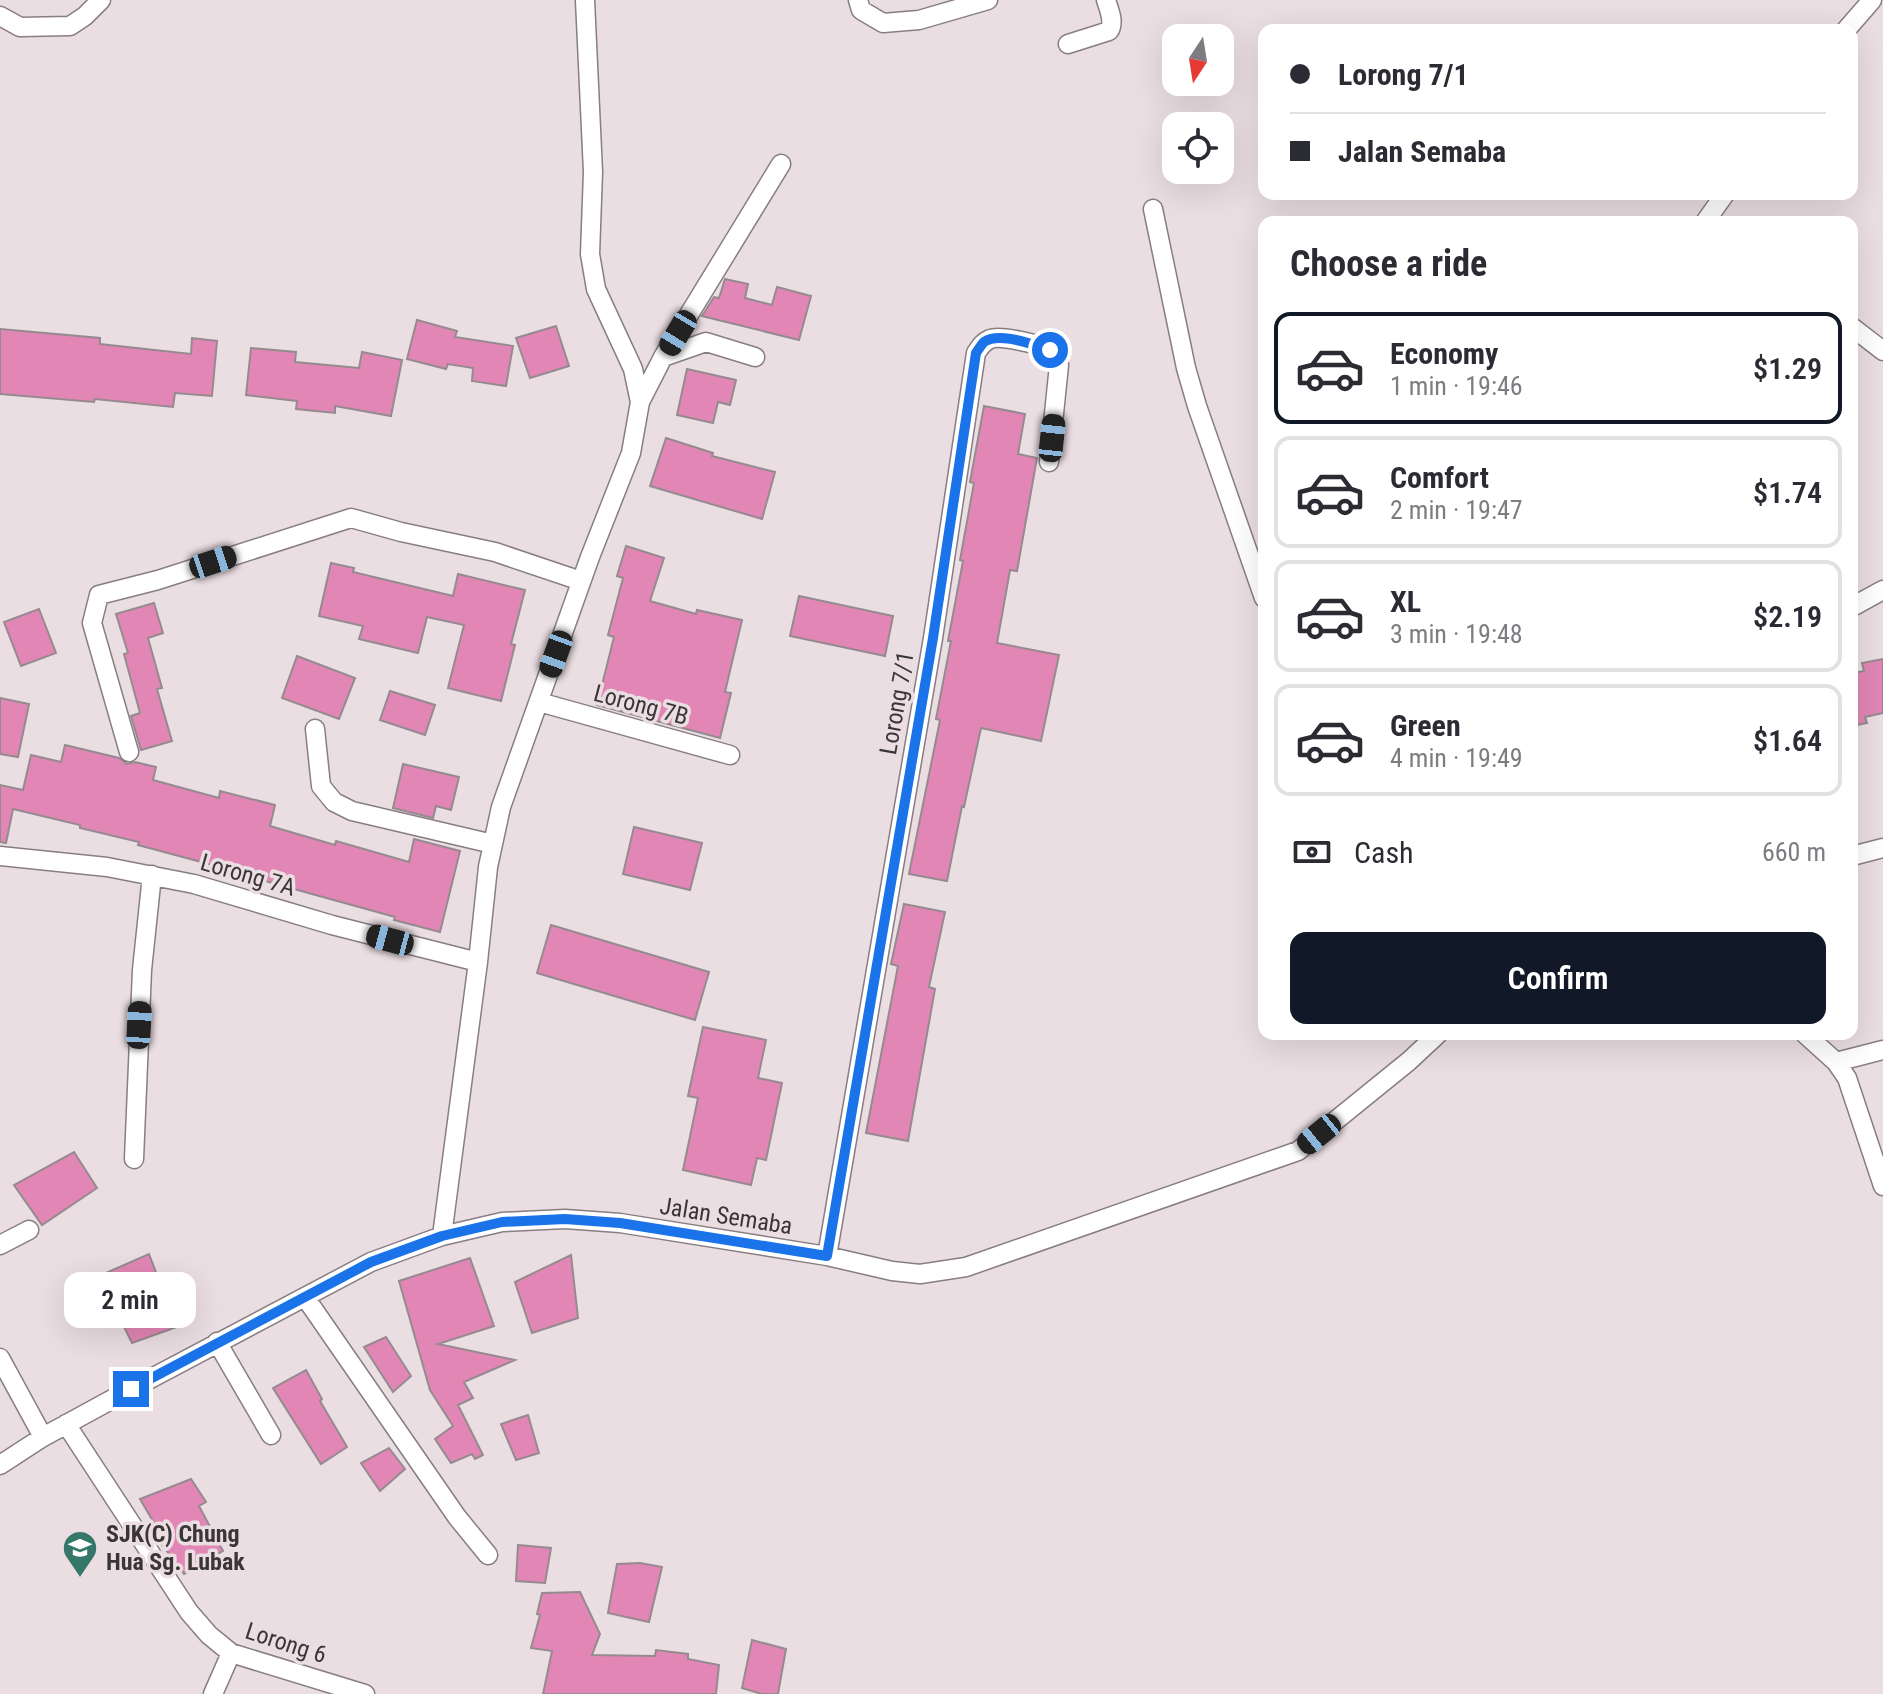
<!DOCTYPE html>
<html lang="en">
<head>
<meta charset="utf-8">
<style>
	body { margin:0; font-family:"Roboto Condensed",sans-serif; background:#f7f7f7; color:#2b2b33; height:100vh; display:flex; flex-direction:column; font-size:30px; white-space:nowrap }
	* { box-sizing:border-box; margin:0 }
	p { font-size:26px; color:#7c7c81 }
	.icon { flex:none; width:44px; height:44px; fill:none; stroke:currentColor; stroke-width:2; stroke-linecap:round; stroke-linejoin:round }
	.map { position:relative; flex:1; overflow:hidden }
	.details { position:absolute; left:1258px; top:216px; width:600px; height:824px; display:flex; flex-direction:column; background:#fff; border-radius:16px; box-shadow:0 8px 32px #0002 }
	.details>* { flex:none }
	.top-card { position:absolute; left:1258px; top:24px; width:600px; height:176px; border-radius:16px; box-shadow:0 8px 32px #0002; display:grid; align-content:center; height:176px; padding:0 32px; background:#fff }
	.needle { width:52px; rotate:192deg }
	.controls { position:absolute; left:1162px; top:24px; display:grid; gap:16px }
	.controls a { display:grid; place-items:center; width:72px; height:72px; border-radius:16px; background:#fff; box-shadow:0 8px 32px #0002; font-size:40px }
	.end { position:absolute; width:36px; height:36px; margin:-18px; border:10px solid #1a73e8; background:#fff; box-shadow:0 0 0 4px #fff }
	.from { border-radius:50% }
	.bubble { position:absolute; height:56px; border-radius:16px; background:#fff; box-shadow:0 8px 32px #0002; font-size:26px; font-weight:600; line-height:56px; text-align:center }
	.car { position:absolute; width:24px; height:48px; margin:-24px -12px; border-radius:10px; box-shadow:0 0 6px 2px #0007; background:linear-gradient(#222 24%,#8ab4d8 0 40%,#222 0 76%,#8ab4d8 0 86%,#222 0) }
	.top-card b { display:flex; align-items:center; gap:28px; height:76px; font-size:30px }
	.top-card b+b { border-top:2px solid #e1e1e2 }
	.top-card i { width:20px; height:20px; background:#2b2b33 }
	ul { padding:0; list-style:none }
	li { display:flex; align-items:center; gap:24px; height:112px; margin:0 16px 12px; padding:0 16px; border:4px solid #e1e1e2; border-radius:16px }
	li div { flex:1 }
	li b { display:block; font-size:30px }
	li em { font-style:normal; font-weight:600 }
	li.on { border-color:#111827 }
	li>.icon { width:72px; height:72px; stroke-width:1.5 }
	h2 { padding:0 32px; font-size:36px; line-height:96px }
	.pay { display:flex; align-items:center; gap:20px; height:88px; padding:0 32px; font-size:30px }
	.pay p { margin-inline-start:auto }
	.button { display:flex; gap:16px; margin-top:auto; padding:16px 32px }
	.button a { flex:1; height:92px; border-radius:16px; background:#111827; color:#fff; font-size:32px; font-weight:600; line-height:92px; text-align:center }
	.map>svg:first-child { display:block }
</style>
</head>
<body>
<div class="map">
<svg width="1883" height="1694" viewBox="0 0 1883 1694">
	<rect width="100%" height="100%" fill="#ebdee3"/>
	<path fill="#e287b5" stroke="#958a8f" stroke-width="2" d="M 725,279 L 748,284 L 745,298 L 772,305 L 777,287 L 811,296 L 799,340 L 702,316 L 714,297 L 719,298 Z
		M 417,320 L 457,331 L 455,337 L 513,346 L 506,386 L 472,381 L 473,368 L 448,364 L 446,369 L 407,359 Z
		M 556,326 L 569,366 L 530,378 L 516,338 Z
		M 0,329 L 100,338 L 100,344 L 191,354 L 192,338 L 217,341 L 212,396 L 175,393 L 173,407 L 95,399 L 94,402 L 0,394 Z
		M 251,348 L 296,352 L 295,362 L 359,368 L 362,352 L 402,360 L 391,416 L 335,406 L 335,413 L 296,409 L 297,401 L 246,395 Z
		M 687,369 L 736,380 L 730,405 L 718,402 L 713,423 L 677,415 Z
		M 984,406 L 1025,414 L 1018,454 L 1037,458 L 1017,571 L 1010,570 L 997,643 L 1059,655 L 1041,741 L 981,728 L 964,807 L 962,806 L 947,881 L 909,874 L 940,720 L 936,719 L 951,641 L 948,641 L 963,561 L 960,560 L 974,483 L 970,482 Z
		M 666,438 L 713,453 L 712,456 L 775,472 L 762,519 L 650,486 Z
		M 626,546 L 664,558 L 650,601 L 696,614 L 697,610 L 742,620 L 725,692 L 731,693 L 720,738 L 597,705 L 614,637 L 608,635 L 623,578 L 617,576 Z
		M 331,563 L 354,568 L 353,572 L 453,596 L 458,574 L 525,590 L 511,644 L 515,645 L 501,701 L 448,688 L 464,625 L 427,617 L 418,653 L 359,639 L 363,626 L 319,616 Z
		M 799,596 L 893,616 L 885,656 L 790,636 Z
		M 154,603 L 163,633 L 148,638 L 162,688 L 157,689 L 172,741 L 141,750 L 131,716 L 140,713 L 124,654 L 128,653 L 116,614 Z
		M 39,609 L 56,653 L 21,666 L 4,622 Z
		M 297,656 L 355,678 L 339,719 L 282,698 Z
		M 1883,659 L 1883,713 L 1865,717 L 1867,723 L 1852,726 L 1852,673 L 1864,671 L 1862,663 Z
		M 390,691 L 435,705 L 425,735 L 380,720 Z
		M 0,698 L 29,704 L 18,757 L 0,754 Z
		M 65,745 L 119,758 L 127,764 L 135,762 L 156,767 L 153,780 L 219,798 L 220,791 L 275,805 L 270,826 L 335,845 L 336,841 L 409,862 L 414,839 L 460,851 L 440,932 L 394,920 L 395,917 L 265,881 L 265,879 L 138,845 L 139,842 L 80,828 L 80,825 L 13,809 L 6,843 L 0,842 L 0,785 L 23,790 L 31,755 L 61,762 Z
		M 403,764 L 459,777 L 451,810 L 436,806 L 433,818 L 393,808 Z
		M 634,827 L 702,843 L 690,890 L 623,874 Z
		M 904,904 L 945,912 L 929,987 L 935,989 L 908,1141 L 866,1133 L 898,966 L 891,964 Z
		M 551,925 L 709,972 L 695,1020 L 537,973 Z
		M 703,1027 L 766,1040 L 758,1078 L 782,1083 L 766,1160 L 757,1158 L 751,1185 L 683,1170 L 698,1098 L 688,1096 Z
		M 74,1152 L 97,1188 L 42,1225 L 14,1185 Z
		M 149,1254 L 177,1327 L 132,1343 L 99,1276 Z
		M 571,1255 L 578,1318 L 532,1333 L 515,1282 Z
		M 470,1258 L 494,1326 L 438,1344 L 515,1360 L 464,1382 L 473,1398 L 458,1405 L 483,1455 L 475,1459 L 472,1454 L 451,1463 L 435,1439 L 453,1426 L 430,1390 L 399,1281 Z
		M 386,1337 L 411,1376 L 393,1392 L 364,1347 Z
		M 306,1370 L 322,1399 L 320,1401 L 347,1447 L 321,1464 L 273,1388 Z
		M 528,1415 L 539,1453 L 516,1460 L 501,1424 Z
		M 389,1448 L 405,1469 L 380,1491 L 361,1463 Z
		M 191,1479 L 206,1502 L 199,1506 L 223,1551 L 184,1574 L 160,1542 L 164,1540 L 140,1499 Z
		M 518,1545 L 551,1548 L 545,1583 L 516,1581 Z
		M 640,1563 L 662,1567 L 649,1622 L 608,1613 L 617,1564 Z
		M 580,1592 L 600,1634 L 592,1655 L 655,1656 L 656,1650 L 688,1654 L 688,1659 L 719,1665 L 716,1694 L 543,1694 L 552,1651 L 531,1648 L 540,1615 L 537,1614 L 542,1593 Z
		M 752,1640 L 786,1649 L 778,1694 L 762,1694 L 742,1688 Z"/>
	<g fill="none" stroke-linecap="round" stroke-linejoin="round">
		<defs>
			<path id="minor" d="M 858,0 L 861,10 L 883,23 L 919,20 L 988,0
				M 0,16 L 20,27 L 70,26 L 85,16 L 101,0
				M 1846,30 L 1872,0
				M 1068,44 L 1109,31 C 1115,22 1109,10 1106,0
				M 1153,209 L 1186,368 L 1197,406 L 1264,598
				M 1705,222 L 1725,194
				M 1852,327 L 1883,351
				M 663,357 L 706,342 L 755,357
				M 640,402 L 663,357 L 781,164
				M 1852,607 L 1883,590
				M 539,702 L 730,755
				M 315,729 L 321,786 L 334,802 L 352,811 L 493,844
				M 129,752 L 92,623 L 99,595 L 158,580 L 351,518 L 401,532 L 495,552 L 581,581
				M 0,856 L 107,867 L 194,884 L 332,925 L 478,962
				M 1852,856 L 1883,848
				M 1805,1034 L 1836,1062 L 1847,1078 L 1883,1186
				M 1836,1062 L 1883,1050
				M 134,1159 L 142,970 L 152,875
				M 442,1236 L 478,962 L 488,867 L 501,807 L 590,557 L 631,453 L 640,402 L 633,369 L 596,289 L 590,254 L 593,172 L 585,0
				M 0,1245 L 29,1230
				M 827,1256 L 933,638 L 976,353 C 980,347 983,342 990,339 C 1001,335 1037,344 1048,349 C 1053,352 1056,359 1059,365 L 1049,462
				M 305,1297 L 457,1517 L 488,1555
				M 217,1342 L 271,1435
				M 0,1358 L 43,1437
				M 66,1424 L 189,1612 L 209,1635 L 231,1653 L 365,1694
				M 0,1465 L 43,1437 L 131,1389 L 371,1262 L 442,1236 L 502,1222 L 565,1219 L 620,1223 L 827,1256 L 892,1271 L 920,1274 L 966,1267 L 1298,1151 L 1409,1061 L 1438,1034
				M 213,1694 L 231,1653"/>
		</defs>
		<use href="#minor" stroke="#887d82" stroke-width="21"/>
		<use href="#minor" stroke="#fff" stroke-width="18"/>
	</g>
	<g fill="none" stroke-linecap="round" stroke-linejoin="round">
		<path stroke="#1a73e8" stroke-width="10" d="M 131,1389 L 371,1262 L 442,1236 L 502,1222 L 565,1219 L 620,1223 L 827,1256 L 933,638 L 976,353 C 978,350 982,344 984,342 C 999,331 1033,345 1050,350"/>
	</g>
	<defs>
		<symbol id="school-pin" viewBox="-11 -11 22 30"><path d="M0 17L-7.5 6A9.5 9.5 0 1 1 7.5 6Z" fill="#35786a" stroke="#ebdee3"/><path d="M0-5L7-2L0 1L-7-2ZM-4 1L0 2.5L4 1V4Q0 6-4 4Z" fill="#fff"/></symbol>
	</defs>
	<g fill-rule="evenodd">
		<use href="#school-pin" x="60" y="1528" width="40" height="54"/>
	</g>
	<g text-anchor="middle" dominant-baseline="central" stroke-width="7" stroke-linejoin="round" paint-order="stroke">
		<g font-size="24" fill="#3a3537" stroke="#ebdee3">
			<text transform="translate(897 703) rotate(-80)">Lorong 7/1</text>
			<text transform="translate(641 705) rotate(15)">Lorong 7B</text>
			<text transform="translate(248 875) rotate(16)">Lorong 7A</text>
			<text transform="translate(726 1216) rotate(9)">Jalan Semaba</text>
			<text transform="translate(286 1643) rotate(18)">Lorong 6</text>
		</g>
		<g font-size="24" font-weight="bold" fill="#3a3537" stroke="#ebdee3" text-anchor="start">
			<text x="106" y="1534">SJK(C) Chung<tspan x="106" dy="28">Hua Sg. Lubak</tspan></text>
		</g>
	</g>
</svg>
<div class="controls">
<a><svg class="needle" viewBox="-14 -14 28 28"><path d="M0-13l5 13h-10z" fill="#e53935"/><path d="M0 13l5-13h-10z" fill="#7c7c81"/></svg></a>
<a><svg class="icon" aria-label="locate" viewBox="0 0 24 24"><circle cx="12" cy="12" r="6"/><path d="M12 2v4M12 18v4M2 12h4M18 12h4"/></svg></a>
</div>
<i class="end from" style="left:1050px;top:350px"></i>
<i class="end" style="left:131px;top:1389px"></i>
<div class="bubble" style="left:64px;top:1272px;width:132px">2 min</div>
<i class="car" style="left:678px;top:333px;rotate:211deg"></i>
<i class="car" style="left:1052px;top:438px;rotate:6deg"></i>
<i class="car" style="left:213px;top:562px;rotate:72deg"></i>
<i class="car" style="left:556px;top:654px;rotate:200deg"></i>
<i class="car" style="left:390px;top:940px;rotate:285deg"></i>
<i class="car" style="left:139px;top:1025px;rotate:3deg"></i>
<i class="car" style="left:1319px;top:1134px;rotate:231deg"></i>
<div class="top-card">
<b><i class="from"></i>Lorong 7/1</b>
<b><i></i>Jalan Semaba</b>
</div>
<section class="details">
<h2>Choose a ride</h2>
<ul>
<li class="on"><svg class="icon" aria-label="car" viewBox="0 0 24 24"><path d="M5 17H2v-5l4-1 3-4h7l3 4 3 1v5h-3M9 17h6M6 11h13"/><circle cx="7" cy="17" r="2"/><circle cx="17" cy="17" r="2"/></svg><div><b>Economy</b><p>1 min · 19:46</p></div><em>$1.29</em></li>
<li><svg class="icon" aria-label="car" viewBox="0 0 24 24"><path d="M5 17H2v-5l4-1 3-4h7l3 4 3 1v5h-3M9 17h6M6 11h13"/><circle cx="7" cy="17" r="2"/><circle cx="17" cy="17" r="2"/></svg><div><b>Comfort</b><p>2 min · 19:47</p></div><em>$1.74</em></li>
<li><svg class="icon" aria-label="car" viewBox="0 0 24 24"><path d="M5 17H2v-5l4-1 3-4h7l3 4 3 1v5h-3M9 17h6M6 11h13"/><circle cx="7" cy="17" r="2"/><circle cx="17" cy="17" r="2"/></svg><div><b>XL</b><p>3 min · 19:48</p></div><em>$2.19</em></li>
<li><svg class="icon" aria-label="car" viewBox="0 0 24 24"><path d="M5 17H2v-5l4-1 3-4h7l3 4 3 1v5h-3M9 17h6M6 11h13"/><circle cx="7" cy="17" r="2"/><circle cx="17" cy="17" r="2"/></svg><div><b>Green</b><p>4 min · 19:49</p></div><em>$1.64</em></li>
</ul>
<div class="pay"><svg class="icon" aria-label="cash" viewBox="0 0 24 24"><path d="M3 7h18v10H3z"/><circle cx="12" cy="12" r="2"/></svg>Cash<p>660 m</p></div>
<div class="button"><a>Confirm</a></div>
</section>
</div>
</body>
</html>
